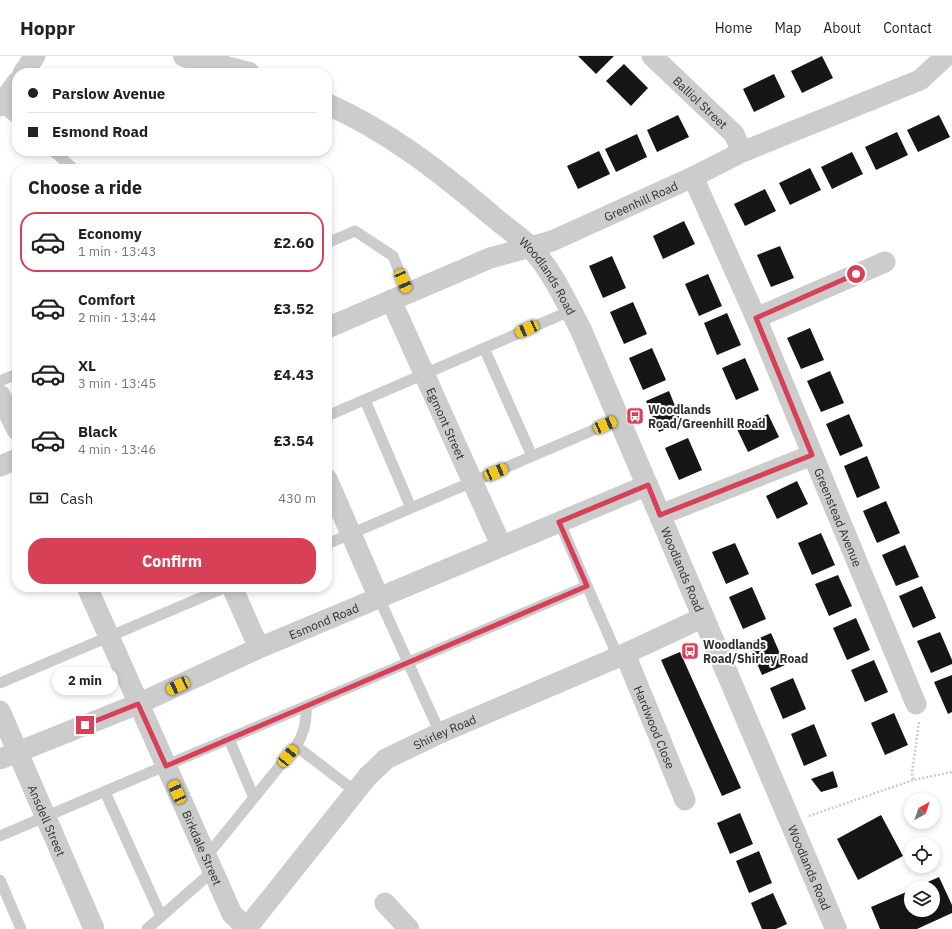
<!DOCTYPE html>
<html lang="en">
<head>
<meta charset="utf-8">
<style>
	body { margin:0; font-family:"IBM Plex Sans",sans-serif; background:#f6f6f6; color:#222; height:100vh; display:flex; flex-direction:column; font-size:15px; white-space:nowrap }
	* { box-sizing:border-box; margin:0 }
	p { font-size:13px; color:#767676 }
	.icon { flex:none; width:22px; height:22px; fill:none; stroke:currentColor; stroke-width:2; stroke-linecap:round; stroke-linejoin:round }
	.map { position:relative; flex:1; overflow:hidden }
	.details { position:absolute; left:12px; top:108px; width:320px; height:428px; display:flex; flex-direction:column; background:#fff; border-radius:16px; box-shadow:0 2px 6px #0003 }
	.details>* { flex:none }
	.top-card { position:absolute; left:12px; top:12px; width:320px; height:88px; border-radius:16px; box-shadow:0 2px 6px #0003; display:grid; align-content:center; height:88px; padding:0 16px; background:#fff }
	.needle { width:26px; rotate:40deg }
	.buttons { position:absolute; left:904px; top:737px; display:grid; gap:8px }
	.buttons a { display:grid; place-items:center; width:36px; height:36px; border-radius:50%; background:#fff; box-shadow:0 2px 6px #0003; font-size:20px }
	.end { position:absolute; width:18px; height:18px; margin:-9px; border:5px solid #d74057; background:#fff; box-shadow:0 0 0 2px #fff }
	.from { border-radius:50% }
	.bubble { position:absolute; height:28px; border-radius:14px; background:#fff; box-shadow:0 2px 6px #0003; font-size:13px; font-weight:800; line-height:28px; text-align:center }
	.car { position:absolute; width:12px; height:24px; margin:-12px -6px; border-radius:5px; box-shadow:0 0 3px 1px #0007; background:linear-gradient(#f5c518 24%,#345 0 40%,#f5c518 0 76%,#345 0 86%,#f5c518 0) }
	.top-card b { display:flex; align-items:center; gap:14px; height:38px; font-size:15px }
	.top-card b+b { border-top:1px solid #e0e0e0 }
	.top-card i { width:10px; height:10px; background:#222 }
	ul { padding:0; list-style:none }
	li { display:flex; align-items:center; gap:12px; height:60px; margin:0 8px 6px; padding:0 8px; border:2px solid transparent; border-radius:16px }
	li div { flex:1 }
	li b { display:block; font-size:15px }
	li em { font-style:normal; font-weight:800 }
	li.active { border-color:#d74057 }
	li>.icon { width:36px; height:36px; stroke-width:1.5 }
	h2 { padding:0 16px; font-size:18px; line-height:48px }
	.pay { display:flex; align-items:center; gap:10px; height:44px; padding:0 16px; font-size:15px }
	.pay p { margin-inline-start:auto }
	.cta { display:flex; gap:8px; margin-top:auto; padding:8px 16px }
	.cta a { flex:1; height:46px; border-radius:16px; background:#d74057; color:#fff; font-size:16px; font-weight:800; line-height:46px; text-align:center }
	header { display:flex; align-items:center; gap:24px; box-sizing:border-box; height:56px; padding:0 20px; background:#fff; border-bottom:1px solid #e0e0e0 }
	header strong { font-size:19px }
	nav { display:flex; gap:22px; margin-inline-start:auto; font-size:14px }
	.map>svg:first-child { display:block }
</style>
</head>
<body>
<header>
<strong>Hoppr</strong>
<nav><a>Home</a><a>Map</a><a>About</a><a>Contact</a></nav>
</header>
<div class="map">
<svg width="952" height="873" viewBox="0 0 952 873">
	<rect width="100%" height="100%" fill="#fff"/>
	<path fill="#161616" d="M 578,0 L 614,0 L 596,18 Z
		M 822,0 L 833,22 L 802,37 L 791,15 Z
		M 624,8 L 648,32 L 631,50 L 606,25 Z
		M 774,18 L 785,41 L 754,56 L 743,33 Z
		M 678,59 L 689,81 L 657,96 L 647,74 Z
		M 939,59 L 950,81 L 918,96 L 907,74 Z
		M 897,76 L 908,99 L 876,114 L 865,91 Z
		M 637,78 L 647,101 L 616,116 L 605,93 Z
		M 599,95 L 610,118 L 578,133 L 567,110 Z
		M 852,96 L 863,118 L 832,133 L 821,111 Z
		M 810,112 L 821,134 L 790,149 L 779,127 Z
		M 765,133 L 776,155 L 745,170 L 734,148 Z
		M 684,165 L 695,188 L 663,203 L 653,180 Z
		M 780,190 L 794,222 L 771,231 L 757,199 Z
		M 612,200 L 626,232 L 603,242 L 589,210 Z
		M 708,218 L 722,250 L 699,260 L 685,228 Z
		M 633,246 L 647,278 L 624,288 L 610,256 Z
		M 727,257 L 741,289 L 717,299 L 704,267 Z
		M 810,272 L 824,304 L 801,313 L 787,282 Z
		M 652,292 L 666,324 L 643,334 L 629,302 Z
		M 745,302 L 759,334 L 736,344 L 722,312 Z
		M 830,315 L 844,347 L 821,356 L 807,325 Z
		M 669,335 L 682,367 L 659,376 L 646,345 Z
		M 768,358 L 779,381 L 748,396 L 737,373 Z
		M 849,358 L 863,390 L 840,400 L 826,368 Z
		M 688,382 L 702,414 L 679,424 L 665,392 Z
		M 867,400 L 880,432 L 857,442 L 844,410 Z
		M 797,425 L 808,448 L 777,463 L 766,440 Z
		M 886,445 L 900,477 L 877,487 L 863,455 Z
		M 821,477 L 835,509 L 812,519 L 798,487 Z
		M 735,487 L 749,518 L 726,528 L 712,496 Z
		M 905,489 L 919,521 L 896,530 L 882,499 Z
		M 838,519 L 852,550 L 829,560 L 815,528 Z
		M 922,530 L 936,562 L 913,572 L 899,540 Z
		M 752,531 L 766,563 L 743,573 L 729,541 Z
		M 856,562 L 870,594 L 847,604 L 833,572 Z
		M 940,576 L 952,604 L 952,608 L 931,617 L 917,585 Z
		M 771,577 L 785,609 L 762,619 L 748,587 Z
		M 680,596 L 741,732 L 722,740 L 661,604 Z
		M 874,604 L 888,636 L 865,646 L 851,614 Z
		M 952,619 L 952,656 L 948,658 L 934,626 Z
		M 793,622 L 806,653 L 783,663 L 770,632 Z
		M 894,657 L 908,689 L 885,699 L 871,667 Z
		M 814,668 L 827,700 L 804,710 L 791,678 Z
		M 833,715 L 838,731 L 821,736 L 811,723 Z
		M 740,757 L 753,788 L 730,798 L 717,767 Z
		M 881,759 L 903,800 L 858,824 L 837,783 Z
		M 759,795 L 772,827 L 749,837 L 736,805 Z
		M 939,821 L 952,849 L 952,857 L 917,873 L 880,873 L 871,851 L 911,834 L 911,854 L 933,854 L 933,832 L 914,832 Z
		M 773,837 L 787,868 L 776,873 L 762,873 L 751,847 Z"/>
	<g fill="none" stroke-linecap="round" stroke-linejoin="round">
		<path stroke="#ccc" stroke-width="2.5" stroke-dasharray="2 2" stroke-linecap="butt" d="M 919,666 L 912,717 L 913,724 L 952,716
			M 809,760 L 913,724"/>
		<path stroke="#ccc" stroke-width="11" d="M 0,50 L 17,63
			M 53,95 L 74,113
			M 327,187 L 355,175 L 393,200 L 408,237
			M 484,292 L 532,400
			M 0,325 L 17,318
			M 365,344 L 411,452
			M 327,360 L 570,255
			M 559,465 L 587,530
			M 327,488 L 619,363
			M 379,542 L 440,677
			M 0,627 L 226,531
			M 229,683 L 254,742
			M 296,690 C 304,678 307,664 306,650 L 587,530 L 618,601
			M 105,736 L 161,860
			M 0,780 L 306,650
			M 206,801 L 296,690 L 356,736
			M 0,824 L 21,873
			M 147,873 L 213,815"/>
		<g stroke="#ccc" stroke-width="21">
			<path id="s1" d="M 652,0 L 734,78 L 742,96"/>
			<path d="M 23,17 L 35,0"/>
			<path d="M 0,50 L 17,26"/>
			<path id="s2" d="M 693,121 L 756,262 L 916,648"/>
			<path id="s3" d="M 391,244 L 501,489"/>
			<path d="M 756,262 L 885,206"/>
			<path id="s4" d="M 327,272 L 490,202 L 552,185 L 693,121 L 742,96 L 920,24 L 946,0"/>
			<path d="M 0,339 L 17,374"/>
			<path d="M 0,410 L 17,403"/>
			<path d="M 327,423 L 379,542"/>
			<path d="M 660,459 L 812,399"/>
			<path id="s5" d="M 87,531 L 232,858 L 247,872"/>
			<path d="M 232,531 L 259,592"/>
			<path id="s6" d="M 625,598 L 685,744"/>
			<path id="s7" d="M 0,655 L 94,873"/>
			<path id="s8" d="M 0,703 L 138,648 L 259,592 L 648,429"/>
			<path d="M 385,847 L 409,873"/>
			<path id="s9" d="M 246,873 L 368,720 L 386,703 L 440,677 L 618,601 L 704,561"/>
		</g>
		<g stroke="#ccc" stroke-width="22">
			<path d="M 184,0 L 249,17"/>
			<path id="s10" d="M 327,48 C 388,75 439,115 490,158 C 502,169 518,179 530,191 C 552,214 566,246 581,274 L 836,873"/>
		</g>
	</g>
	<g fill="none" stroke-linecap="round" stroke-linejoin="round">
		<path stroke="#d74057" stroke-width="5" d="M 85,669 L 138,648 L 166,710 L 587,530 L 559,466 L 648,429 L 660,459 L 812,399 L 756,262 L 856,218"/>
	</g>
	<defs>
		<symbol id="bus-square" viewBox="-11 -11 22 22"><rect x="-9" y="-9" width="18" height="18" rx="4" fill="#d74057" stroke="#fff"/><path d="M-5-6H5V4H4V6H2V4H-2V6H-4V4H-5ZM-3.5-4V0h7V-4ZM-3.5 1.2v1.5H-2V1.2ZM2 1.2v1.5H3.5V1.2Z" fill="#fff"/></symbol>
	</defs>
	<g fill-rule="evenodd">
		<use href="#bus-square" x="625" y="350" width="20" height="20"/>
		<use href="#bus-square" x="680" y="585" width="20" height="20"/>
	</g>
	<g text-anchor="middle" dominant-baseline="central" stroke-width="4" stroke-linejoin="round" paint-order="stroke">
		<g font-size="12" fill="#2f2f2f" stroke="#fff">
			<text stroke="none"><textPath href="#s1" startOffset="67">Balliol Street</textPath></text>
			<text stroke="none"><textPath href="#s4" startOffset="339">Greenhill Road</textPath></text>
			<text stroke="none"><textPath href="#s10" startOffset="283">Woodlands Road</textPath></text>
			<text stroke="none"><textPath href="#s3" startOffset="135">Egmont Street</textPath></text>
			<text stroke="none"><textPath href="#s2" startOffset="370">Greenstead Avenue</textPath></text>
			<text stroke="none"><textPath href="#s10" startOffset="607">Woodlands Road</textPath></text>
			<text stroke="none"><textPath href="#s8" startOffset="352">Esmond Road</textPath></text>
			<text stroke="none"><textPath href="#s6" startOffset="79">Hardwood Close</textPath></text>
			<text stroke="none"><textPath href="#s9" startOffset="285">Shirley Road</textPath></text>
			<text stroke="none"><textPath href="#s7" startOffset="119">Ansdell Street</textPath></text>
			<text stroke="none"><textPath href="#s5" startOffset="285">Birkdale Street</textPath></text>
			<text stroke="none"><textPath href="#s10" startOffset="931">Woodlands Road</textPath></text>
		</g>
		<g font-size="12" font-weight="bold" fill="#2f2f2f" stroke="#fff" text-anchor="start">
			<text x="648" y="353">Woodlands<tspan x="648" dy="14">Road/Greenhill Road</tspan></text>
			<text x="703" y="588">Woodlands<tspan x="703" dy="14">Road/Shirley Road</tspan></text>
		</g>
	</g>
</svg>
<div class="buttons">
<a><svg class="needle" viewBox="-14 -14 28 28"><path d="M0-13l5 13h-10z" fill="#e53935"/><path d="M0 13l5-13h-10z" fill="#767676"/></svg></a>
<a><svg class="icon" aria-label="locate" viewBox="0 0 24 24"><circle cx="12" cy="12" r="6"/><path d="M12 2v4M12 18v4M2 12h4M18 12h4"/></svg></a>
<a><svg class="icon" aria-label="layers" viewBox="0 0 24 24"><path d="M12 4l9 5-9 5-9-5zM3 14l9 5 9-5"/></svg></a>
</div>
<i class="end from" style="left:856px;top:218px"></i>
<i class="end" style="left:85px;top:669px"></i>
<div class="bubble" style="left:52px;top:611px;width:66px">2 min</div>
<i class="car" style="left:403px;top:225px;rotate:157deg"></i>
<i class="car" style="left:527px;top:273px;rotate:246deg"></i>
<i class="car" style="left:605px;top:369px;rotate:67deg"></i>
<i class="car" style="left:496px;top:416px;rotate:67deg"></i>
<i class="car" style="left:178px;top:630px;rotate:245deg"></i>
<i class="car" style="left:288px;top:700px;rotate:39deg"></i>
<i class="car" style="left:177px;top:736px;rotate:336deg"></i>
<div class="top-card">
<b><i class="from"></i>Parslow Avenue</b>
<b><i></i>Esmond Road</b>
</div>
<section class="details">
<h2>Choose a ride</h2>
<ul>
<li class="active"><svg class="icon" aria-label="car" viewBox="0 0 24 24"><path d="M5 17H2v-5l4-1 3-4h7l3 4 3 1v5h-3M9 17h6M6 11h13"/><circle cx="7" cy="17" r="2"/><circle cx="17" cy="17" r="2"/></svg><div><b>Economy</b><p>1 min · 13:43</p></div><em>£2.60</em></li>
<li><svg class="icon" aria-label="car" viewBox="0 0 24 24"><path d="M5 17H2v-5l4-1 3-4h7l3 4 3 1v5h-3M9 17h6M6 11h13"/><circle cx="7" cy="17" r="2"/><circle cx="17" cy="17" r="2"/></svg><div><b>Comfort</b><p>2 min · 13:44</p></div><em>£3.52</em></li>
<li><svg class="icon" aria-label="car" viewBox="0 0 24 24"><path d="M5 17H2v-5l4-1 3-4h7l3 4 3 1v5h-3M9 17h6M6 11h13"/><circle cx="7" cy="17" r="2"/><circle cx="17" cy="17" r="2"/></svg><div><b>XL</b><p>3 min · 13:45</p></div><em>£4.43</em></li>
<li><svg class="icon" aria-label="car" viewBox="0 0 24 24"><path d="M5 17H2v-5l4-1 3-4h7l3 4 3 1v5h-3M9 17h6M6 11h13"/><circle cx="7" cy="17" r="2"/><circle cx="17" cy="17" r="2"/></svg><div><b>Black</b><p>4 min · 13:46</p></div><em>£3.54</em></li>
</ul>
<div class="pay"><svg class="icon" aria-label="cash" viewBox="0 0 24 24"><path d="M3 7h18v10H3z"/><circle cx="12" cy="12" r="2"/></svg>Cash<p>430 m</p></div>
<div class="cta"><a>Confirm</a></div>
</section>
</div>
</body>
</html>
